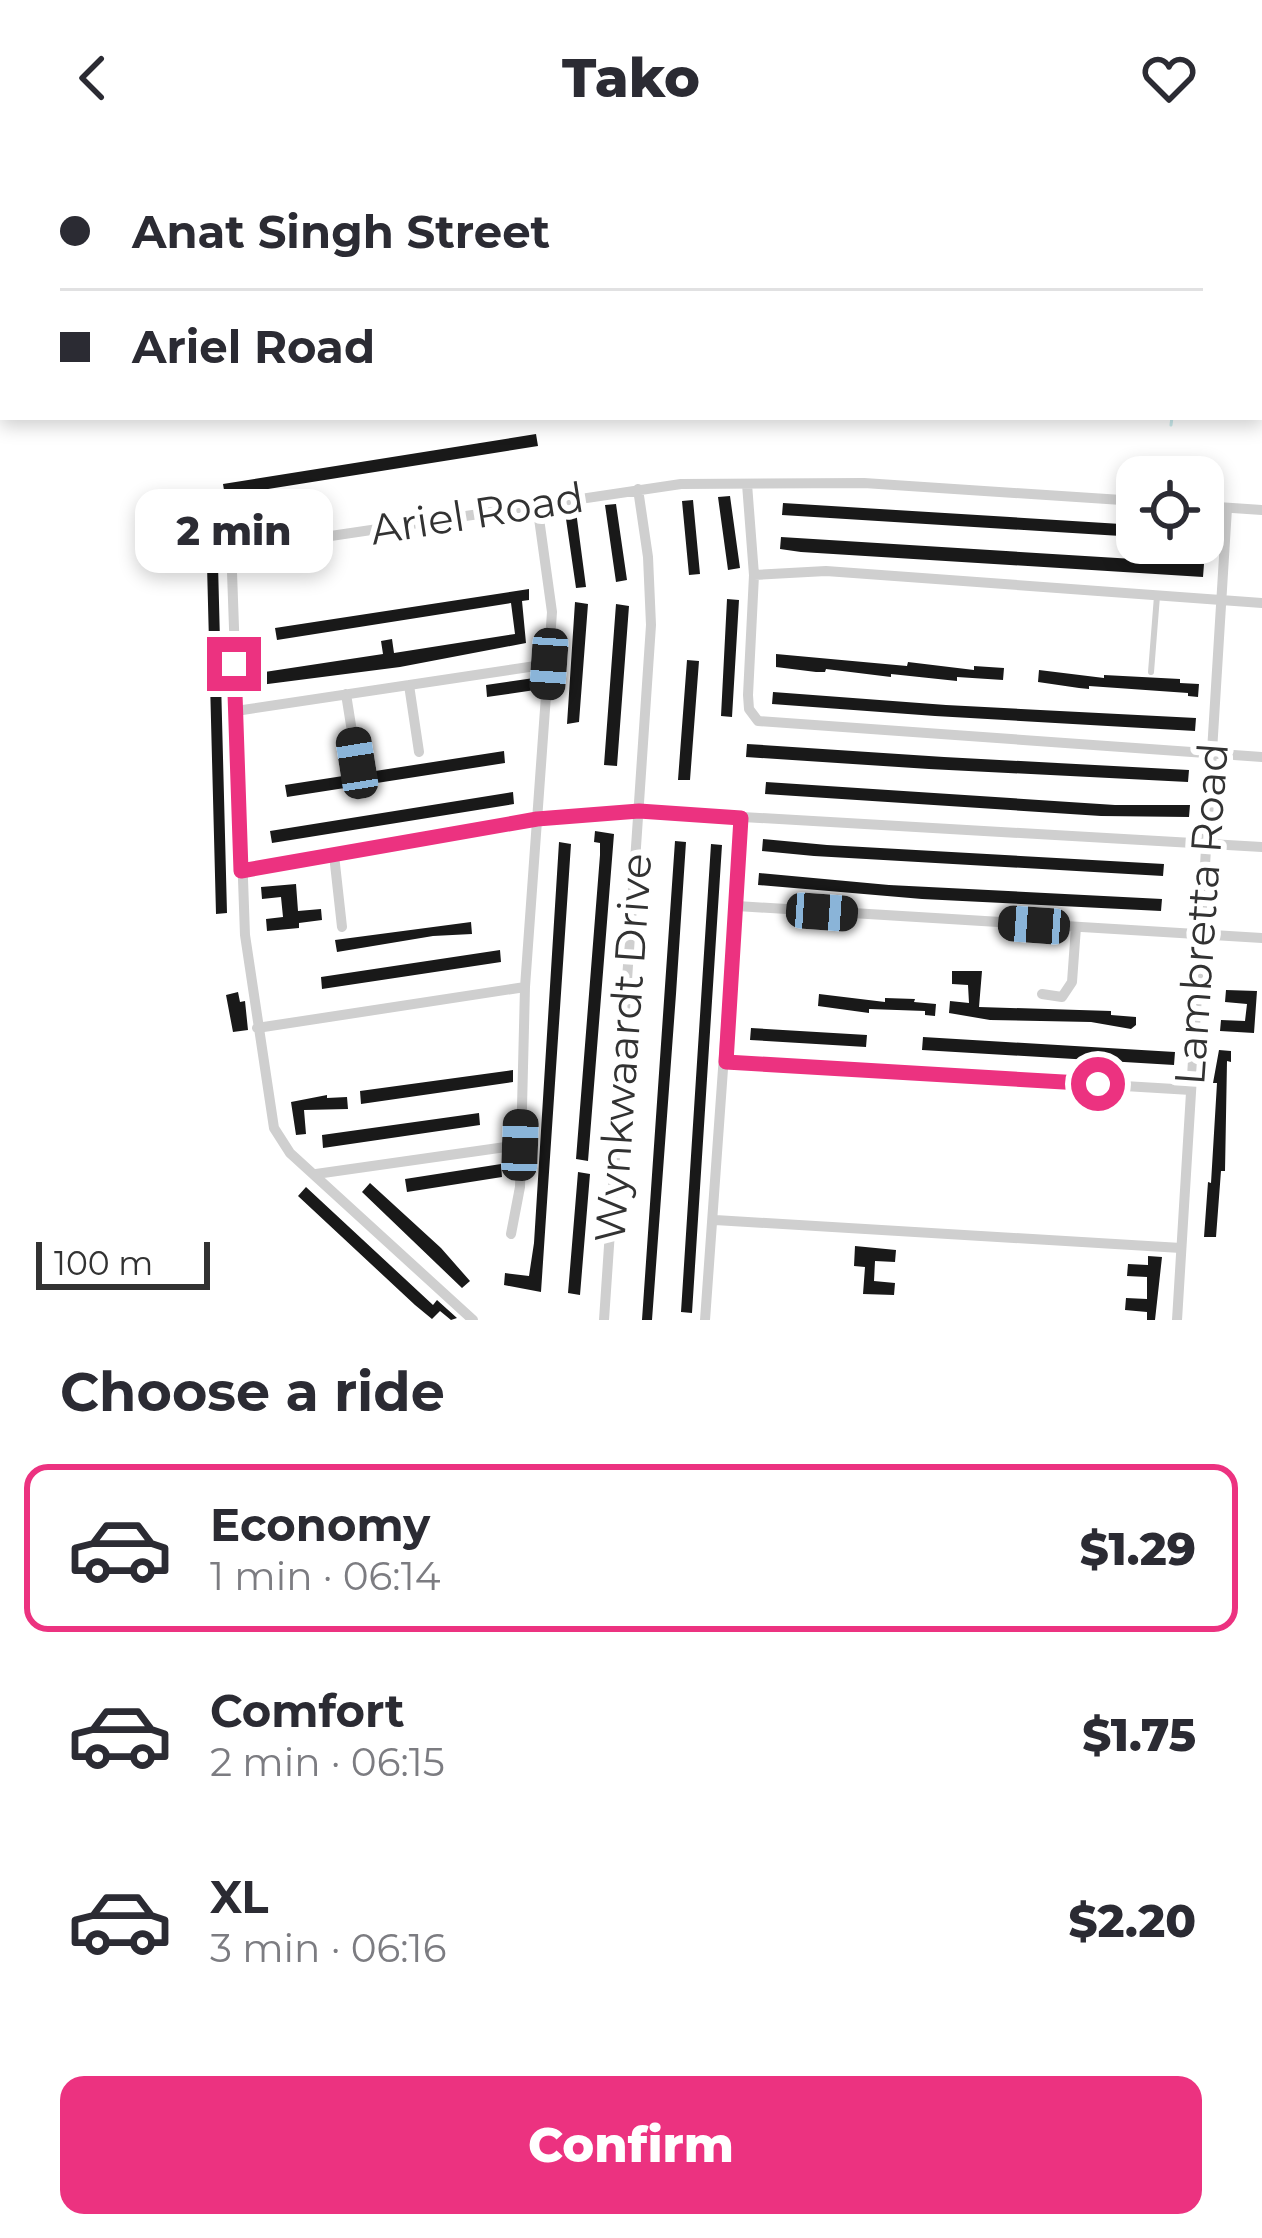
<!DOCTYPE html>
<html lang="en">
<head>
<meta charset="utf-8">
<style>
	body { margin:0; font-family:Montserrat,sans-serif; background:#f7f7f7; color:#2b2b33; height:100vh; display:flex; flex-direction:column; font-size:45px; white-space:nowrap }
	* { box-sizing:border-box; margin:0 }
	p { font-size:39px; color:#7c7c81 }
	.icon { flex:none; width:66px; height:66px; fill:none; stroke:currentColor; stroke-width:2; stroke-linecap:round; stroke-linejoin:round }
	.map { position:relative; height:1164px; overflow:hidden }
	.details { display:flex; flex-direction:column; background:#fff; flex:1 }
	.details>* { flex:none }
	.hud { position:absolute; left:0px; top:0px; width:1263px; height:264px; box-shadow:0 6px 18px #0003; display:grid; align-content:center; height:264px; padding:0 60px; background:#fff }
	.tools { position:absolute; left:1116px; top:300px; display:grid; gap:24px }
	.tools a { display:grid; place-items:center; width:108px; height:108px; border-radius:24px; background:#fff; box-shadow:0 6px 18px #0003; font-size:60px }
	.scale { position:absolute; left:36px; bottom:30px; width:174px; box-sizing:border-box; padding-left:12px; border:6px solid #323232; border-top:0; font-size:33px; line-height:42px; white-space:nowrap; color:#323232; -webkit-text-stroke:9px #fff; paint-order:stroke }
	.end { position:absolute; width:54px; height:54px; margin:-27px; border:15px solid #ec3280; background:#fff; box-shadow:0 0 0 6px #fff }
	.from { border-radius:50% }
	.bubble { position:absolute; height:84px; border-radius:24px; background:#fff; box-shadow:0 6px 18px #0003; font-size:39px; font-weight:800; line-height:84px; text-align:center }
	.car { position:absolute; width:36px; height:72px; margin:-36px -18px; border-radius:15px; box-shadow:0 0 9px 3px #0007; background:linear-gradient(#222 24%,#8ab4d8 0 40%,#222 0 76%,#8ab4d8 0 86%,#222 0) }
	.hud b { display:flex; align-items:center; gap:42px; height:114px; font-size:45px }
	.hud b+b { border-top:3px solid #e1e1e2 }
	.hud i { width:30px; height:30px; background:#2b2b33 }
	ul { padding:0; list-style:none }
	li { display:flex; align-items:center; gap:36px; height:168px; margin:0 24px 18px; padding:0 36px; border:6px solid transparent; border-radius:24px }
	li div { flex:1 }
	li b { display:block; font-size:45px }
	li em { font-style:normal; font-weight:800 }
	li.on { border-color:#ec3280 }
	li>.icon { width:108px; height:108px; stroke-width:1.5 }
	h2 { padding:0 60px; font-size:54px; line-height:144px }
	.cta { display:flex; gap:24px; margin-top:auto; padding:24px 60px }
	.cta a { flex:1; height:138px; border-radius:24px; background:#ec3280; color:#fff; font-size:48px; font-weight:800; line-height:138px; text-align:center }
	header { display:flex; justify-content:space-between; align-items:center; height:156px; padding:0 60px; background:#fff; font-size:54px; font-weight:800 }
	.map>svg:first-child { display:block }
</style>
</head>
<body>
<header><svg class="icon" aria-label="back" viewBox="0 0 24 24"><path d="M15 5l-7 7 7 7"/></svg>Tako<svg class="icon" aria-label="heart" viewBox="0 0 24 24"><path d="M12 20l-8-8c-3-5 5-10 8-4 3-6 11-1 8 4z"/></svg></header>
<div class="map">
<svg width="1262" height="1164" viewBox="0 0 1262 1164">
	<rect width="100%" height="100%" fill="#fff"/>
	<g fill="none" stroke-linecap="round" stroke-linejoin="round">
		<path stroke="#caebed" stroke-width="3" d="M 721,3 L 721,0
			M 1260,60 L 1262,61
			M 1171,269 L 1172,261"/>
	</g>
	<path fill="#191919" d="M 536,278 L 538,290 L 225,340 L 223,328 Z
		M 730,340 L 740,412 L 728,414 L 718,341 Z
		M 693,344 L 700,418 L 689,419 L 682,345 Z
		M 783,347 L 1137,369 L 1137,381 L 782,359 Z
		M 616,348 L 627,424 L 616,426 L 605,349 Z
		M 314,351 L 316,364 L 277,370 L 275,358 Z
		M 576,355 L 586,431 L 576,432 L 565,356 Z
		M 781,381 L 1182,406 L 1204,408 L 1203,421 L 801,396 L 780,393 Z
		M 218,408 L 227,757 L 216,758 L 207,409 Z
		M 529,433 L 529,444 L 522,445 L 526,487 L 400,511 L 260,529 L 258,517 L 383,498 L 381,485 L 392,483 L 394,497 L 515,478 L 511,447 L 277,484 L 275,472 Z
		M 727,443 L 739,444 L 732,561 L 721,560 Z
		M 575,446 L 588,448 L 579,566 L 567,568 Z
		M 616,448 L 629,450 L 617,610 L 604,609 Z
		M 776,498 L 907,510 L 908,506 L 974,514 L 974,510 L 1004,512 L 1003,524 L 957,521 L 957,525 L 891,518 L 891,521 L 826,513 L 825,516 L 816,516 L 776,511 Z
		M 687,504 L 699,505 L 690,624 L 678,624 Z
		M 1039,514 L 1104,522 L 1104,519 L 1180,523 L 1180,527 L 1199,528 L 1198,541 L 1188,540 L 1188,537 L 1089,530 L 1089,533 L 1079,532 L 1038,526 Z
		M 534,522 L 535,534 L 487,541 L 486,529 Z
		M 773,536 L 946,549 L 1196,562 L 1195,575 L 935,560 L 772,548 Z
		M 747,588 L 944,601 L 1189,614 L 1188,626 L 929,613 L 746,601 Z
		M 504,595 L 505,607 L 287,641 L 285,629 Z
		M 766,626 L 1115,649 L 1190,649 L 1189,661 L 1101,660 L 765,638 Z
		M 513,636 L 514,648 L 272,687 L 270,675 Z
		M 595,675 L 614,678 L 588,1005 L 576,1003 L 600,699 L 600,687 L 594,686 Z
		M 763,683 L 827,689 L 1164,708 L 1163,720 L 814,700 L 762,695 Z
		M 675,685 L 686,686 L 676,838 L 652,1164 L 642,1164 Z
		M 559,686 L 571,688 L 541,1136 L 504,1129 L 505,1117 L 529,1120 L 534,1087 Z
		M 711,688 L 722,689 L 692,1157 L 681,1156 Z
		M 759,717 L 889,729 L 1162,743 L 1161,755 L 922,743 L 758,729 Z
		M 296,728 L 298,755 L 321,753 L 322,764 L 299,767 L 299,772 L 267,775 L 266,763 L 283,761 L 281,741 L 262,743 L 261,731 Z
		M 471,766 L 472,778 L 433,780 L 337,796 L 335,784 Z
		M 500,794 L 501,806 L 322,833 L 321,821 Z
		M 952,815 L 982,815 L 979,851 L 1111,855 L 1111,859 L 1136,861 L 1136,869 L 1131,873 L 1091,866 L 990,864 L 949,857 L 950,845 L 969,847 L 968,829 L 952,828 Z
		M 1226,834 L 1257,835 L 1254,877 L 1220,875 L 1221,864 L 1245,865 L 1247,848 L 1225,846 Z
		M 238,836 L 240,846 L 245,845 L 248,874 L 233,876 L 226,839 Z
		M 819,838 L 885,846 L 885,842 L 915,843 L 914,846 L 936,848 L 935,860 L 925,859 L 925,855 L 869,853 L 869,857 L 818,850 Z
		M 751,872 L 867,879 L 866,891 L 750,884 Z
		M 923,881 L 1175,896 L 1174,909 L 922,894 Z
		M 1219,894 L 1231,895 L 1231,906 L 1227,905 L 1225,1015 L 1221,1015 L 1216,1081 L 1204,1081 L 1208,1026 L 1211,1027 L 1217,927 L 1213,927 Z
		M 513,914 L 513,926 L 361,948 L 360,935 Z
		M 327,939 L 327,942 L 347,941 L 348,953 L 304,954 L 306,978 L 296,979 L 291,946 Z
		M 479,957 L 480,969 L 323,992 L 322,979 Z
		M 501,1008 L 502,1021 L 407,1036 L 405,1023 Z
		M 578,1016 L 590,1018 L 580,1139 L 568,1137 Z
		M 370,1027 L 441,1092 L 470,1125 L 462,1132 L 362,1036 Z
		M 306,1031 L 433,1149 L 437,1144 L 457,1162 L 451,1164 L 440,1155 L 432,1163 L 415,1149 L 298,1040 Z
		M 855,1090 L 896,1094 L 895,1106 L 875,1105 L 874,1125 L 895,1127 L 894,1139 L 863,1138 L 865,1111 L 854,1110 Z
		M 1148,1100 L 1162,1101 L 1155,1164 L 1147,1164 L 1147,1156 L 1125,1154 L 1126,1142 L 1147,1143 L 1147,1121 L 1127,1120 L 1128,1108 L 1148,1109 Z"/>
	<g fill="none" stroke-linecap="round" stroke-linejoin="round">
		<path stroke="#cfcfcf" stroke-width="6" d="M 1151,516 L 1157,440"/>
		<path stroke="#cfcfcf" stroke-width="10" d="M 747,328 L 754,419 L 748,539 L 749,553 L 758,565 L 1262,601
			M 1203,350 L 1262,354
			M 754,419 L 826,415 L 1262,447
			M 409,529 L 419,596
			M 346,538 L 357,607
			M 236,555 L 549,508
			M 334,699 L 342,771
			M 241,715 L 537,663 L 639,655 L 1262,691
			M 737,750 L 1262,782
			M 1042,838 L 1062,841 L 1072,826 L 1076,771
			M 257,872 L 525,831
			M 726,906 L 1191,934
			M 316,1018 L 520,989
			M 715,1064 L 1181,1092
			M 511,1078 L 520,1031 L 525,831 L 552,456 L 537,348
			M 473,1164 L 290,997 L 274,972 L 245,779 L 232,416 L 238,397 L 250,392 L 681,328 L 864,327 L 1137,345
			M 604,1164 L 651,469 L 648,401 L 638,333
			M 705,1164 L 741,662
			M 1177,1164 L 1227,352"/>
	</g>
	<g fill="none" stroke-linecap="round" stroke-linejoin="round">
		<path stroke="#ec3280" stroke-width="15" d="M 234,508 L 241,715 L 537,663 L 639,655 L 741,662 L 726,906 L 1098,928"/>
	</g>
	<g text-anchor="middle" dominant-baseline="central" stroke-width="12" stroke-linejoin="round" paint-order="stroke">
		<g font-size="42" fill="#323232" stroke="#fff">
			<text transform="translate(477 357) rotate(-9)">Ariel Road</text>
			<text transform="translate(1201 758) rotate(-86)">Lambretta Road</text>
			<text transform="translate(623 892) rotate(-86)">Wynkwaardt Drive</text>
		</g>
	</g>
</svg>
<div class="tools">
<a><svg class="icon" aria-label="locate" viewBox="0 0 24 24"><circle cx="12" cy="12" r="6"/><path d="M12 2v4M12 18v4M2 12h4M18 12h4"/></svg></a>
</div>
<div class="scale">100 m</div>
<i class="end from" style="left:1098px;top:928px"></i>
<i class="end" style="left:234px;top:508px"></i>
<div class="bubble" style="left:135px;top:333px;width:198px">2 min</div>
<i class="car" style="left:549px;top:508px;rotate:184deg"></i>
<i class="car" style="left:357px;top:607px;rotate:351deg"></i>
<i class="car" style="left:822px;top:756px;rotate:94deg"></i>
<i class="car" style="left:1034px;top:769px;rotate:274deg"></i>
<i class="car" style="left:520px;top:989px;rotate:2deg"></i>
<div class="hud">
<b><i class="from"></i>Anat Singh Street</b>
<b><i></i>Ariel Road</b>
</div>
</div>
<section class="details">
<h2>Choose a ride</h2>
<ul>
<li class="on"><svg class="icon" aria-label="car" viewBox="0 0 24 24"><path d="M5 17H2v-5l4-1 3-4h7l3 4 3 1v5h-3M9 17h6M6 11h13"/><circle cx="7" cy="17" r="2"/><circle cx="17" cy="17" r="2"/></svg><div><b>Economy</b><p>1 min · 06:14</p></div><em>$1.29</em></li>
<li><svg class="icon" aria-label="car" viewBox="0 0 24 24"><path d="M5 17H2v-5l4-1 3-4h7l3 4 3 1v5h-3M9 17h6M6 11h13"/><circle cx="7" cy="17" r="2"/><circle cx="17" cy="17" r="2"/></svg><div><b>Comfort</b><p>2 min · 06:15</p></div><em>$1.75</em></li>
<li><svg class="icon" aria-label="car" viewBox="0 0 24 24"><path d="M5 17H2v-5l4-1 3-4h7l3 4 3 1v5h-3M9 17h6M6 11h13"/><circle cx="7" cy="17" r="2"/><circle cx="17" cy="17" r="2"/></svg><div><b>XL</b><p>3 min · 06:16</p></div><em>$2.20</em></li>
</ul>
<div class="cta"><a>Confirm</a></div>
</section>
</body>
</html>
